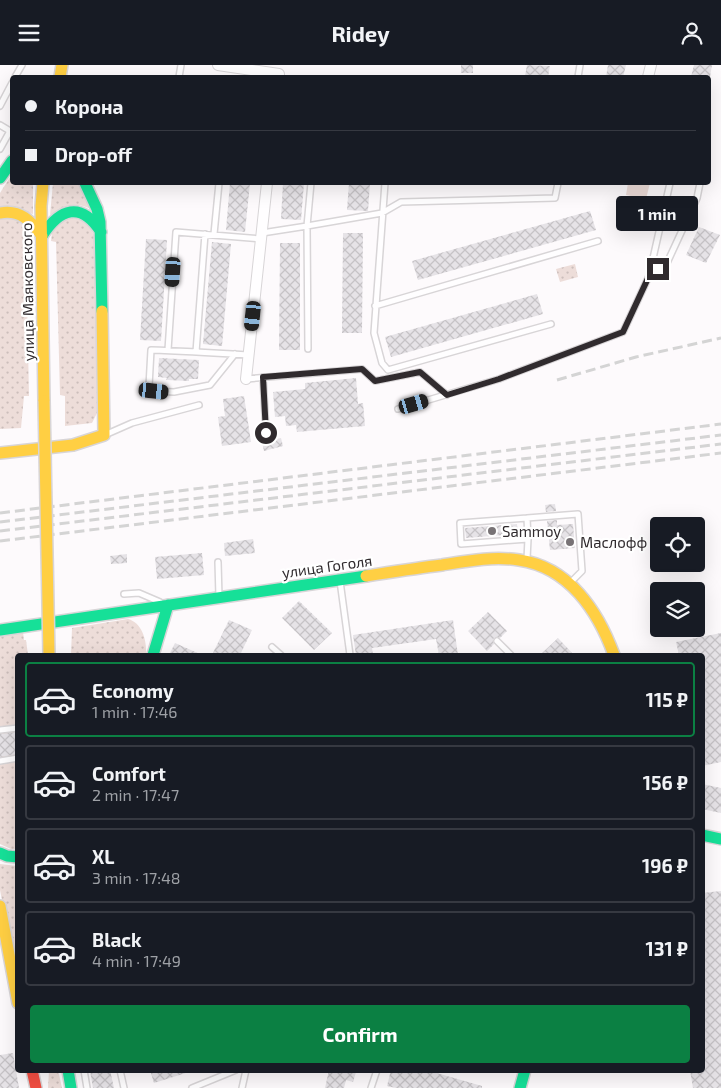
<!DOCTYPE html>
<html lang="en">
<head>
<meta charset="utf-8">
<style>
	body { margin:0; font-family:"Exo 2",sans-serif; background:#20242c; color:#f1f3f6; height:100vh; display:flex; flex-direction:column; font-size:19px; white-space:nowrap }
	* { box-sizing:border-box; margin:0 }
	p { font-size:16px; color:#9ea1a6 }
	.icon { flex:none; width:28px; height:28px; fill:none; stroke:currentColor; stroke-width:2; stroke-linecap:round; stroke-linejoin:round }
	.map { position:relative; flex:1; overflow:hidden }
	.side { position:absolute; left:15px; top:588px; width:690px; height:420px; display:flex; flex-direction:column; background:#171b24; border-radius:5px; box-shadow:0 5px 20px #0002 }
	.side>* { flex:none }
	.hud { position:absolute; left:10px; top:10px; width:701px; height:110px; border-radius:5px; box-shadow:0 5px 20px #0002; display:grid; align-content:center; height:110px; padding:0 15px; background:#171b24 }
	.buttons { position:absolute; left:650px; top:452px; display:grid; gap:10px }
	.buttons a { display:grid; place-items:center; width:55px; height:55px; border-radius:5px; background:#171b24; box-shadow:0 5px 20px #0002; font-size:25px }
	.end { position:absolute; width:22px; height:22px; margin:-11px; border:6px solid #302b2e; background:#fff; box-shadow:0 0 0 2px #fff }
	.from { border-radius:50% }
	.bubble { position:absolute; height:35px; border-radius:5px; background:#171b24; box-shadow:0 5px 20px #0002; font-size:16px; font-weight:700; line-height:35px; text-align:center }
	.car { position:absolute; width:15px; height:30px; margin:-15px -8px; border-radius:6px; box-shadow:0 0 4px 1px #0007; background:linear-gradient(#222 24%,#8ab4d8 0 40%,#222 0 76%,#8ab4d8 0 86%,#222 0) }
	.hud b { display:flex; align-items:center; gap:18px; height:48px; font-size:19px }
	.hud b+b { border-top:1px solid #363941 }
	.hud i { width:12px; height:12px; background:#f1f3f6 }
	ul { padding:9px 0 0; list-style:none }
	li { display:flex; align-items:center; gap:15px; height:75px; margin:0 10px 8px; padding:0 5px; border:2px solid #363941; border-radius:5px }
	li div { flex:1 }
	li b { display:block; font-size:19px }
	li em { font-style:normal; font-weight:700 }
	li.current { border-color:#0b8043 }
	li>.icon { width:45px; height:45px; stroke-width:1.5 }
	.button { display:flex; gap:10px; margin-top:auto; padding:10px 15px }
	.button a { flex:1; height:58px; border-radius:5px; background:#0b8043; color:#fff; font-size:20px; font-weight:700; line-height:58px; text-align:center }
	header { display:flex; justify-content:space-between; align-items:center; height:65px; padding:0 15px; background:#171b24; font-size:22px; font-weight:700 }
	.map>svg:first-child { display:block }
</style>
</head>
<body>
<header><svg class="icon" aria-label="menu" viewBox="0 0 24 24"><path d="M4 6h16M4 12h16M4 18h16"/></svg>Ridey<svg class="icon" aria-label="person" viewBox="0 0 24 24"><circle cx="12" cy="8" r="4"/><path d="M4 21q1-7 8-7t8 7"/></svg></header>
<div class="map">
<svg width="721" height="1023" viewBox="0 0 721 1023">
	<defs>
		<pattern id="grass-dots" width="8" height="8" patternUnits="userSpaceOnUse" patternTransform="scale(1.25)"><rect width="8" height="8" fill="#edddd9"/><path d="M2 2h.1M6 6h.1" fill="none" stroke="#ccbebb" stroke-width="1.8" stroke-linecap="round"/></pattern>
		<pattern id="building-cross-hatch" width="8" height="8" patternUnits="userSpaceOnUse" patternTransform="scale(1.25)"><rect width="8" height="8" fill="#e6e3e7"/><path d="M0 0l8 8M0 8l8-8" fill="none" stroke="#c6c3c6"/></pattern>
	</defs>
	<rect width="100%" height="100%" fill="#fdfafc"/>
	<path fill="url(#grass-dots)" d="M 12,109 L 12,118 L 33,118 L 33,149 L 0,142 L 0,128 Z
		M 53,118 L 78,118 L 91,144 C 74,136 65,141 50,150 Z
		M 13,152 C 23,159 28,164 31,176 L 26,182 L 29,331 L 24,331 L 21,363 L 0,364 L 0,153 Z
		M 66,152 L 87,156 L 95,172 L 97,348 L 92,358 L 65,361 L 65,331 L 60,330 L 56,177 L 51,176 L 52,167 Z
		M 575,199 L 578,212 L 560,217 L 556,204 Z
		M 128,554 C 143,558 147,577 146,590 L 71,590 L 72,563 Z
		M 23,567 L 24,575 L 26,575 L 28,590 L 18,590 L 17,784 L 11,784 L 0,779 L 0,571 Z
		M 0,799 L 17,801 L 17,913 L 0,825 Z
		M 49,1005 L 58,1005 L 62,1023 L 48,1023 Z"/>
	<path fill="#edddd9" d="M 628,118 L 650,118 L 646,134 L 626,130 Z"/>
	<path fill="url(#building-cross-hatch)" d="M 461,0 L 473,0 L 473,8 L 461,8 Z
		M 527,0 L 550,1 L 548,12 L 525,11 Z
		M 608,0 L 626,0 L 623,12 L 606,12 Z
		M 694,0 L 712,0 L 710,12 L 691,12 Z
		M 230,118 L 250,118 L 245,167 L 226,165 Z
		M 283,118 L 304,118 L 301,155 L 281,154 Z
		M 349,118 L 370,118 L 368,146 L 347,145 Z
		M 590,146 L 596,165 L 418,215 L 412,196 Z
		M 699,162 L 720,170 L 706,198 L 686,190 Z
		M 343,168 L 363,168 L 362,268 L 342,268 Z
		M 146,174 L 167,175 L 161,276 L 140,275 Z
		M 212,177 L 231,179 L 222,281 L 203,279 Z
		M 280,178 L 300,178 L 300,285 L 279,285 Z
		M 537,229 L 543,249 L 391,292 L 385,272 Z
		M 159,293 L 199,295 L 198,314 L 189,314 L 189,316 L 166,315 L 167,313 L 158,312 Z
		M 356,313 L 358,339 L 363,338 L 365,361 L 297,367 L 296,360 L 286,361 L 285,351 L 275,352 L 273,327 L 305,324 L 305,318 Z
		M 244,331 L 251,377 L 222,381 L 218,352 L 225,351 L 223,334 Z
		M 281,373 L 283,381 L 264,386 L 262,377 Z
		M 555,439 L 556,446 L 546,447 L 545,440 Z
		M 557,455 L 557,460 L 573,459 L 575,483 L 550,485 L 547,456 Z
		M 517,459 L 518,469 L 466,473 L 465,463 Z
		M 253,474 L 255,488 L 225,491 L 224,478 Z
		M 202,488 L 204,510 L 157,514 L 155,492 Z
		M 127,489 L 127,498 L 111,499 L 110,491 Z
		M 299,536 L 332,568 L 314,585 L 282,553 Z
		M 488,547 L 507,566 L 500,573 L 494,573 L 493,575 L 494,579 L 487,586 L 468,566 Z
		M 229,555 L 252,565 L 240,590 L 212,590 Z
		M 453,555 L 458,590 L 439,590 L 436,574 L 372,583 L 373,590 L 356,590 L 353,570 Z
		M 721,568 L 721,697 L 702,701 L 702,590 L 679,590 L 676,577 Z
		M 558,573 L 574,590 L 540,590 Z
		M 175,578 L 202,590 L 169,590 Z
		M 18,667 L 18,689 L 0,692 L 0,669 Z
		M 702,719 L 721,723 L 721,748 L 702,744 Z
		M 721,826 L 721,1023 L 693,1023 L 690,1005 L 702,1005 L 702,828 Z
		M 13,988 L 19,1023 L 0,1023 L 0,990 Z
		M 90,1005 L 110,1005 L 114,1023 L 93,1023 Z
		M 150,1005 L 188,1005 L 189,1007 L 154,1018 Z
		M 329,1005 L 348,1005 L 356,1007 L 353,1017 L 346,1015 L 344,1023 L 325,1023 Z
		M 391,1005 L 426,1005 L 482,1021 L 482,1023 L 396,1023 L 387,1021 Z"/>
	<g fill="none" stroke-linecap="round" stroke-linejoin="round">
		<defs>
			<path id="lane" d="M 15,12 L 22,0
				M 179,12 L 181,0
				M 578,12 L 580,0
				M 0,41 L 12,18
				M 0,60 L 10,66 L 0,84
				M 385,118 L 374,268 L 382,298 L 388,305 L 551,259
				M 262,168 L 307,161 L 382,148 L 401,137 L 555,133 L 558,118
				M 214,169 L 219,118
				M 649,211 L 667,198 L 697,133 L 700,118
				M 375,241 L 598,176
				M 308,284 L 307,161 L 311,118
				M 168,285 L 176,167 L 261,174
				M 196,287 L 205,169
				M 235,289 L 210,320 L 174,327 L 154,326 L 149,321 L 151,285 C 183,286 216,288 248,290
				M 263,312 L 266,368
				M 246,314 L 362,304 L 375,316 L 420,307 L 447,330
				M 398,344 L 499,314 L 623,267 L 649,211 L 670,118
				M 107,369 L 132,358 L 199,340
				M 527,453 L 460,458 L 461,479 L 528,474
				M 527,494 L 528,474 L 527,453 L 578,449 L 582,506 L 570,518
				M 218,497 L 219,532
				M 340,516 L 350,590
				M 124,529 L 139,528 L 160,537
				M 497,576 L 511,590
				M 272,582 L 281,590
				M 0,665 L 18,663
				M 0,696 L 18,693
				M 84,1005 L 87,1023
				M 120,1005 L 124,1023
				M 192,1023 L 236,1005
				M 242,1023 L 246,1005
				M 371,1023 L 377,1005"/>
			<path id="street" d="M 218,0 L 279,9
				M 648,12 L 651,0
				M 246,314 L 267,118"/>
			<path id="fast" d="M 0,113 L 12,96
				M 85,118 L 97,144 L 100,157 L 102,246
				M 42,171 C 60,143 81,136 101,167
				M 0,565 L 366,511
				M 153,590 L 168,540
				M 702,770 L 721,774
				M 0,788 L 7,791 L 18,792
				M 68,1005 L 71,1023
				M 520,1023 L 525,1005"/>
			<path id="slow" d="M 60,12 L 62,0
				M 43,118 L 41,141 L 44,336
				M 0,148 C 20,144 31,156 42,171
				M 0,388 L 73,380 L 104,370 L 102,246
				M 366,511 C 392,507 417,503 442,500 C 467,496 493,491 519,495 C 569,502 598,546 614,590
				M 0,841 L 18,938"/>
			<path id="jam" d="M 32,1005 L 36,1023"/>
		</defs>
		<use href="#lane" stroke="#d8d5d7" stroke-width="8"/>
		<use href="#street" stroke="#d8d5d7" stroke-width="12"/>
		<use href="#fast" stroke="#d8d5d7" stroke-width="14"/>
		<use href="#slow" stroke="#d8d5d7" stroke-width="14"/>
		<use href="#jam" stroke="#d8d5d7" stroke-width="14"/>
		<use href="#lane" stroke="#fffeff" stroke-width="5"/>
		<use href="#street" stroke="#fffeff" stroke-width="10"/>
		<use href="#fast" stroke="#16e098" stroke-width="11"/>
		<use href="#slow" stroke="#ffcf43" stroke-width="11"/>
		<use href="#jam" stroke="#f24e42" stroke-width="11"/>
		<path stroke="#d4d4d4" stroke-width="3" stroke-dasharray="10 5" stroke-linecap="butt" d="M 557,315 L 636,292 L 721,273
			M 0,448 L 721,359
			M 0,457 L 721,370
			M 0,466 L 721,379
			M 0,476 L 721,388"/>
		<defs>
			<path id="slow-bridge" d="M 44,336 L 49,590"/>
		</defs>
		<use href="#slow-bridge" stroke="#d8d5d7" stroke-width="14" stroke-linecap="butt"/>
		<use href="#slow-bridge" stroke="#ffcf43" stroke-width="11"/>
	</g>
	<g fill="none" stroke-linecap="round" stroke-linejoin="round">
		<path stroke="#302b2e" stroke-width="6" d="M 266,368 L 263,312 L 362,304 L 375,316 L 420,307 L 447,330 L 499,314 L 623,267 L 649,211 L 658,204"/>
	</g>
	<g fill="#787376" stroke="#fff" stroke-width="2">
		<circle cx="492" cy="466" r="5"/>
		<circle cx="570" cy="477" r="5"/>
	</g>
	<g text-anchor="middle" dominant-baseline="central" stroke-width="4.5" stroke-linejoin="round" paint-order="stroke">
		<g font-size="15" fill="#302b2e" stroke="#fff">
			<text transform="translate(27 227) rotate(-91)">улица Маяковского</text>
			<text transform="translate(327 501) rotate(-8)">улица Гоголя</text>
		</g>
		<g font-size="15" fill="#302b2e" stroke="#fff" text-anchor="start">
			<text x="502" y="466">Sammoy</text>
			<text x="580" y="477">Маслофф</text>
		</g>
	</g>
</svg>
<div class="buttons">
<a><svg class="icon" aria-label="locate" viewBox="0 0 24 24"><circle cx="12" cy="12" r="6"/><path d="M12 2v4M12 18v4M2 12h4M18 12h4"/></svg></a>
<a><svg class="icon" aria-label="layers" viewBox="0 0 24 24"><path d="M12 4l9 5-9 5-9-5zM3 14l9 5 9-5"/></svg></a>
</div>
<i class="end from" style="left:266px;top:368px"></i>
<i class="end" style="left:658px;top:204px"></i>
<div class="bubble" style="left:616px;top:131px;width:82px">1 min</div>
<i class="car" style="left:173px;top:207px;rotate:184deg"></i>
<i class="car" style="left:253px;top:251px;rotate:186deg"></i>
<i class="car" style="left:154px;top:326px;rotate:96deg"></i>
<i class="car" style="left:414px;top:339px;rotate:74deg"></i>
<div class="hud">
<b><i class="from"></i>Корона</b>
<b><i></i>Drop-off</b>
</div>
<section class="side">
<ul>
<li class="current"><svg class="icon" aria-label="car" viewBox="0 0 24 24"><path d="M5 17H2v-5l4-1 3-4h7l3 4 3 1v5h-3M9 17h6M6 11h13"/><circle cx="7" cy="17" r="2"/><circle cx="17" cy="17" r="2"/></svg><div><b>Economy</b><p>1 min · 17:46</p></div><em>115 ₽</em></li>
<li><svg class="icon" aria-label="car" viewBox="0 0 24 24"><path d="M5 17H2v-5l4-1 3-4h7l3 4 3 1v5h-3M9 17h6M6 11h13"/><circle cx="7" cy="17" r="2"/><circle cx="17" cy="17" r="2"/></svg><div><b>Comfort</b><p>2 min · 17:47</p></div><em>156 ₽</em></li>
<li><svg class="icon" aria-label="car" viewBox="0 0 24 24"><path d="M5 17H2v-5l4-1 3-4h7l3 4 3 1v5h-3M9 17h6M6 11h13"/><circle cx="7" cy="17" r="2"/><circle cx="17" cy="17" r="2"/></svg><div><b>XL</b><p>3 min · 17:48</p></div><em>196 ₽</em></li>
<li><svg class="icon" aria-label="car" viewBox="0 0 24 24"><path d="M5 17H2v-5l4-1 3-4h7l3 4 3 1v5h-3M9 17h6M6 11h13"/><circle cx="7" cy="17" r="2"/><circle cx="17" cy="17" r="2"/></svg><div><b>Black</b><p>4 min · 17:49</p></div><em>131 ₽</em></li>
</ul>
<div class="button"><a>Confirm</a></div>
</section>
</div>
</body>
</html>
